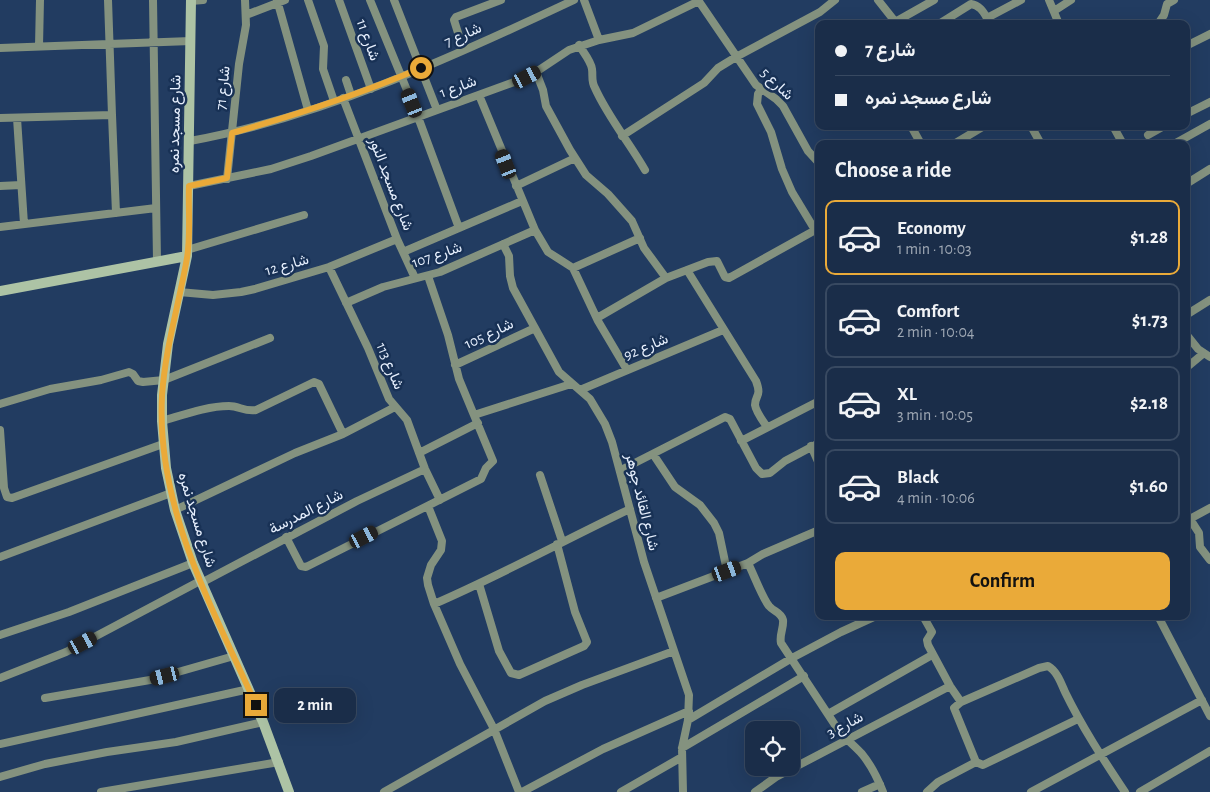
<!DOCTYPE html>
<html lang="en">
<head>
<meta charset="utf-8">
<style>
	body { margin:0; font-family:"Alegreya Sans",Vazirmatn,sans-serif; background:#273953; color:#f1f3f6; height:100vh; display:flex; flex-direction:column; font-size:19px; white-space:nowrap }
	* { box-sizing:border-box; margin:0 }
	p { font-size:16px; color:#9fa8b4 }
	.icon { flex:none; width:28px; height:28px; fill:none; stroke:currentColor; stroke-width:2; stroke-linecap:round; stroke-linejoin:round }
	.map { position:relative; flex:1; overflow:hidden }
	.side { position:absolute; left:815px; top:140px; width:375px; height:480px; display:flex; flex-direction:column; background:#1a2d49; border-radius:10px; box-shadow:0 5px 20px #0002,0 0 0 1px #384961 }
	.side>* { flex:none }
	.hud { position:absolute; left:815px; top:20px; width:375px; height:110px; border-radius:10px; box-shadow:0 5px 20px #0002,0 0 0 1px #384961; display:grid; align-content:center; height:110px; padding:0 20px; background:#1a2d49 }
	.tools { position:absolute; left:745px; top:721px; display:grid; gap:10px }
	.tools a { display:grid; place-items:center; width:55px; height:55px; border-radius:10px; background:#1a2d49; box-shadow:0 5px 20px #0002,0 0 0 1px #384961; font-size:25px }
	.end { position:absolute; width:22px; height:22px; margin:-11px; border:6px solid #eaaa39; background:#111; box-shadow:0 0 0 2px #111 }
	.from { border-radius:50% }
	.bubble { position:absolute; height:35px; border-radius:10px; background:#1a2d49; box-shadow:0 5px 20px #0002,0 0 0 1px #384961; font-size:16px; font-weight:700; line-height:35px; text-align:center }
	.car { position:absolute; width:15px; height:30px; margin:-15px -8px; border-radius:6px; box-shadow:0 0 4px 1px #0007; background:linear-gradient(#222 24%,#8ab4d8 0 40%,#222 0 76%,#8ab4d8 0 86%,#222 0) }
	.hud b { display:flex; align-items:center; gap:18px; height:48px; font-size:19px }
	.hud b+b { border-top:1px solid #384961 }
	.hud i { width:12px; height:12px; background:#f1f3f6 }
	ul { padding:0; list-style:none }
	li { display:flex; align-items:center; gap:15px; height:75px; margin:0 10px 8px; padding:0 10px; border:2px solid #384961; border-radius:10px }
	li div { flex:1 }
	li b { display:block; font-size:19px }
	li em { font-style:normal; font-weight:700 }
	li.current { border-color:#eaaa39 }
	li>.icon { width:45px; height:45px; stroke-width:1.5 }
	h2 { padding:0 20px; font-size:22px; line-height:60px }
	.button { display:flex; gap:10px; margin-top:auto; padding:10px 20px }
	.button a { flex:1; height:58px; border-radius:10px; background:#eaaa39; color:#111; font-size:20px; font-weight:700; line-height:58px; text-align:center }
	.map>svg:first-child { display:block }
</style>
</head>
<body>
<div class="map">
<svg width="1210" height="792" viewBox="0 0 1210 792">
	<rect width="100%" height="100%" fill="#223c61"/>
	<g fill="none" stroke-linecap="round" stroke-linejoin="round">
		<path stroke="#84927f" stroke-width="8" d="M 108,0 L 112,115
			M 153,0 L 157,261
			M 277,0 L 308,110
			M 308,0 L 324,46 L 323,69 L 334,101
			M 339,0 L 371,89
			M 370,0 L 418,117 L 459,228
			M 394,0 L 437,110
			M 584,0 L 599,40
			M 698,0 L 756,85 L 776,99 L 783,106 L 808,151 L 819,163
			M 878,0 L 897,24
			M 1049,0 L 1059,24
			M 191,1 L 203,0
			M 1054,11 L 1071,0
			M 246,15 L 285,0
			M 895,22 L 934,0
			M 939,24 L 971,4 C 979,5 983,11 987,18 L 1021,0
			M 1158,24 L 1164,15 L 1167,4 L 1174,0
			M 459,36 L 454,20 L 456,17 L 501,0
			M 579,45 C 583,52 591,61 592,69 C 593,76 591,81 595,88 C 608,117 629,142 645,170
			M 39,46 L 40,0
			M 1186,46 L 1210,34
			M 0,48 L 191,41
			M 536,72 L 543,90 L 546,106 L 570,150 L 586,175 L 608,194 L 632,221 L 644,248 L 666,278
			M 346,80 L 351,95
			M 761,90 L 758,94 L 757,104 L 771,132 L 782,169 L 792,192 L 815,230
			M 479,95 L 535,230 L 548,252 L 573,268 L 598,321 L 627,370
			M 343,98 L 397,239 L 415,278
			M 1186,114 L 1210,102
			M 0,118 L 112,115 L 116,213
			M 17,118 L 24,224
			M 911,126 L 921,144
			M 1031,126 L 1041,144
			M 1113,126 L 1123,144
			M 1148,135 L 1164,126
			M 622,136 L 704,83 L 718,68 L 736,57 L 820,12 L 835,0
			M 190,141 C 322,117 453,57 574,0
			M 954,144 L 984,126
			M 1174,144 L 1210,124
			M 227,179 L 239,64 L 246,25 L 245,0
			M 1186,184 L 1210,169
			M 0,186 L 21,185
			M 189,186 L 271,169 L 311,156 L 517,81 L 536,72 L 569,50 L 599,40 L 633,33 L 699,1
			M 516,186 L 575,158
			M 0,227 L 156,208
			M 503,244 L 509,256 L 510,276 L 513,288 L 559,372 L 590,399 L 605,424 L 612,442 L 644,562 L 689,695 L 688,720 L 682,748 L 683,792
			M 187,250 L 304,215
			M 403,252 L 522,201
			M 329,267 L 368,348 L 389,399 L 407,420 L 425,469 L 440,500
			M 573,268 L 640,238
			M 687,270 L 756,381 C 762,397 755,395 755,405 C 756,412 763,421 767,427
			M 179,292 L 213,295 L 241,292 L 255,289 L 329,267 L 397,239
			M 346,303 L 383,287 L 440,272 L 535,230
			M 1186,315 L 1210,300
			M 597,318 L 666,278 L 708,262 L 717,261 L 725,277 L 729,278 L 819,228
			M 1186,334 L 1198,349 L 1210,357
			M 455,365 L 535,328
			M 1186,368 L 1204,353
			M 580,390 L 723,330
			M 0,404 L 50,389 L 101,380 L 129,372 L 133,374 L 138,381 L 143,382 L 164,380 L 270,338
			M 474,415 L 571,384
			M 162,421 C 183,415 207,406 229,406 C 239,406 245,412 256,410 L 314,382 L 319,384 L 343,434
			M 0,430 L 4,488 L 7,497 L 12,498 L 163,444
			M 741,441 L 819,401
			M 811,446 L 819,464
			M 419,453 L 478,423
			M 653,454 L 675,487 L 700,505 L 714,523 L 719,533 L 727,571
			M 621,470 L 725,417 L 730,419 L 756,468 L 762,474 L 770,473 L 785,461 L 819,443
			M 540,475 L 562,541
			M 428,506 L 442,541 L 441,550 L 431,565 L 427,578 L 428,585 L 434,604 L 460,664 L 494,729 L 519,792
			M 175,510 L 295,453 L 343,434 L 395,407
			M 1190,519 L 1199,533 L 1200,547 L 1210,560
			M 1186,521 L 1210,508
			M 286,537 L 301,566 L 306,567 L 481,479 L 486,468 L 493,461 L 459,379 L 448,335 L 428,276
			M 0,557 L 171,493
			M 748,563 C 754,575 762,597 769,606 C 774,612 781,612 783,620 C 784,628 779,635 781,643 L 837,728 C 844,738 854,745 862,754 C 871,765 878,779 883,792
			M 201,583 L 357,501 L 425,469
			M 479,584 L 499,651 L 511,673 L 519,675 L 584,646 L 587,642 L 575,612 L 557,544
			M 656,598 L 748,563 L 763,554 L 819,530
			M 434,604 C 501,575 565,540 630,509
			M 923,616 L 932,632 L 927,640 L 928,645 L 950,686 L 961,702
			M 1158,616 L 1210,716
			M 0,635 L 69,612 L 193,563
			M 0,678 L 66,652 L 200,581
			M 45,698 L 150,680 L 234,656
			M 828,714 L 932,655
			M 1078,719 L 983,765 L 976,762 L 954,708 L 961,702 L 1039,668 L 1048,666 C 1057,671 1061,683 1065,692 C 1082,727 1103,759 1125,792
			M 688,720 L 792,658 L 841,632 L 876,616
			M 0,744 L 249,689
			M 682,748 L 804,676
			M 0,777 L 45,764 L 107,752 L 176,742 L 263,722
			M 101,792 L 279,762
			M 384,792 L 545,701 L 582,685 L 674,651
			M 522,792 L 603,749 L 689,711
			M 621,792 L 682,757
			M 755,792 L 776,777 L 950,686
			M 862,792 L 880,784
			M 927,792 L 938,782 L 976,762
			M 1031,792 L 1202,700
			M 1140,792 L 1210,751"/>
		<path stroke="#adc3a5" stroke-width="10" d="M 191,0 L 187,256 L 168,344 L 162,395 L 162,421 L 166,468 L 175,510 L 193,563 L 263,722 L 289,792
			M 0,291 L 187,256"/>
	</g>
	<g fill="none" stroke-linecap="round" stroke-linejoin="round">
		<path stroke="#eaaa39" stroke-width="6" d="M 256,705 C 212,607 156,507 162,396 C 165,349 179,304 187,258 C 191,235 188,209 189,186 L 227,178 L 232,133 C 296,115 360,94 421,68"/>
	</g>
	<g text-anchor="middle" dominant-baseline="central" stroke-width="5" stroke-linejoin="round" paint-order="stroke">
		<g font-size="15" fill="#e7f0fe" stroke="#183155">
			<text transform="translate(463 35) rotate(-24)">شارع 7</text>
			<text transform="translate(368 40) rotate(70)">شارع 11</text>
			<text transform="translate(777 84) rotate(44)">شارع 5</text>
			<text transform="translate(458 87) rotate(-20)">شارع 1</text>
			<text transform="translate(223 88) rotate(-84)">شارع 71</text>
			<text transform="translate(175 124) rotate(-89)">شارع مسجد نمره</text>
			<text transform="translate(391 184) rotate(69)">شارع مسجد النور</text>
			<text transform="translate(437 255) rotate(-19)">شارع 107</text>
			<text transform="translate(287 265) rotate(-16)">شارع 12</text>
			<text transform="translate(489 334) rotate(-25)">شارع 105</text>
			<text transform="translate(646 347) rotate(-23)">شارع 92</text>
			<text transform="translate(390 366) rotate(67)">شارع 113</text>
			<text transform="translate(642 502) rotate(76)">شارع القائد جوهر</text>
			<text transform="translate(306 512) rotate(-27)">شارع المدرسة</text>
			<text transform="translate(197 520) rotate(73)">شارع مسجد نمره</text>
			<text transform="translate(845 725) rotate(-28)">شارع 3</text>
		</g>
	</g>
</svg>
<div class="tools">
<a><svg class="icon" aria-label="locate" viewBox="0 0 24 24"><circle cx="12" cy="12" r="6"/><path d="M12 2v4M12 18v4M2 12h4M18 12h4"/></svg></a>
</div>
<i class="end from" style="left:421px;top:68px"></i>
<i class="end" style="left:256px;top:705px"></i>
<div class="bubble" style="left:274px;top:688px;width:82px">2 min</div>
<i class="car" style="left:527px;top:77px;rotate:63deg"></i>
<i class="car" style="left:412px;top:103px;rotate:338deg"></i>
<i class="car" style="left:506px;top:164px;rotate:339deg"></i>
<i class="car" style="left:364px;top:537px;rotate:63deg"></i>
<i class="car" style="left:727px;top:571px;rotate:70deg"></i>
<i class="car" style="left:83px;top:643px;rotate:62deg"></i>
<i class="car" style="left:165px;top:676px;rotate:256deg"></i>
<div class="hud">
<b><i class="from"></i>شارع 7</b>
<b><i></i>شارع مسجد نمره</b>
</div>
<section class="side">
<h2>Choose a ride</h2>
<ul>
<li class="current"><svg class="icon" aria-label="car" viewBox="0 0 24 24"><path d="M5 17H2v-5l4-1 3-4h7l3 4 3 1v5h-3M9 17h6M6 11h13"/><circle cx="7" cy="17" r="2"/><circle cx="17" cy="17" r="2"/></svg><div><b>Economy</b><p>1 min · 10:03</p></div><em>$1.28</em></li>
<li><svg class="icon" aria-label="car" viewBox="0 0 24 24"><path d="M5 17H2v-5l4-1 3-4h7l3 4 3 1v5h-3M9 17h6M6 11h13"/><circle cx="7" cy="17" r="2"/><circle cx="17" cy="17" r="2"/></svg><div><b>Comfort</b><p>2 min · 10:04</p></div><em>$1.73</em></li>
<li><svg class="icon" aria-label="car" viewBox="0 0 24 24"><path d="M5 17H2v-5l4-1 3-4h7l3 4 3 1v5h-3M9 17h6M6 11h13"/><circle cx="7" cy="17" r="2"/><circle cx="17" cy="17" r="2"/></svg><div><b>XL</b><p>3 min · 10:05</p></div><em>$2.18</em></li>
<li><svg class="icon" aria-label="car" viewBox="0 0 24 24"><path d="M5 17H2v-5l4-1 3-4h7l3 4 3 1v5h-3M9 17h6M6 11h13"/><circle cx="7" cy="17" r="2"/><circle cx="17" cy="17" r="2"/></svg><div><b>Black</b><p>4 min · 10:06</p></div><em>$1.60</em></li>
</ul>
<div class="button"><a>Confirm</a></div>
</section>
</div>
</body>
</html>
